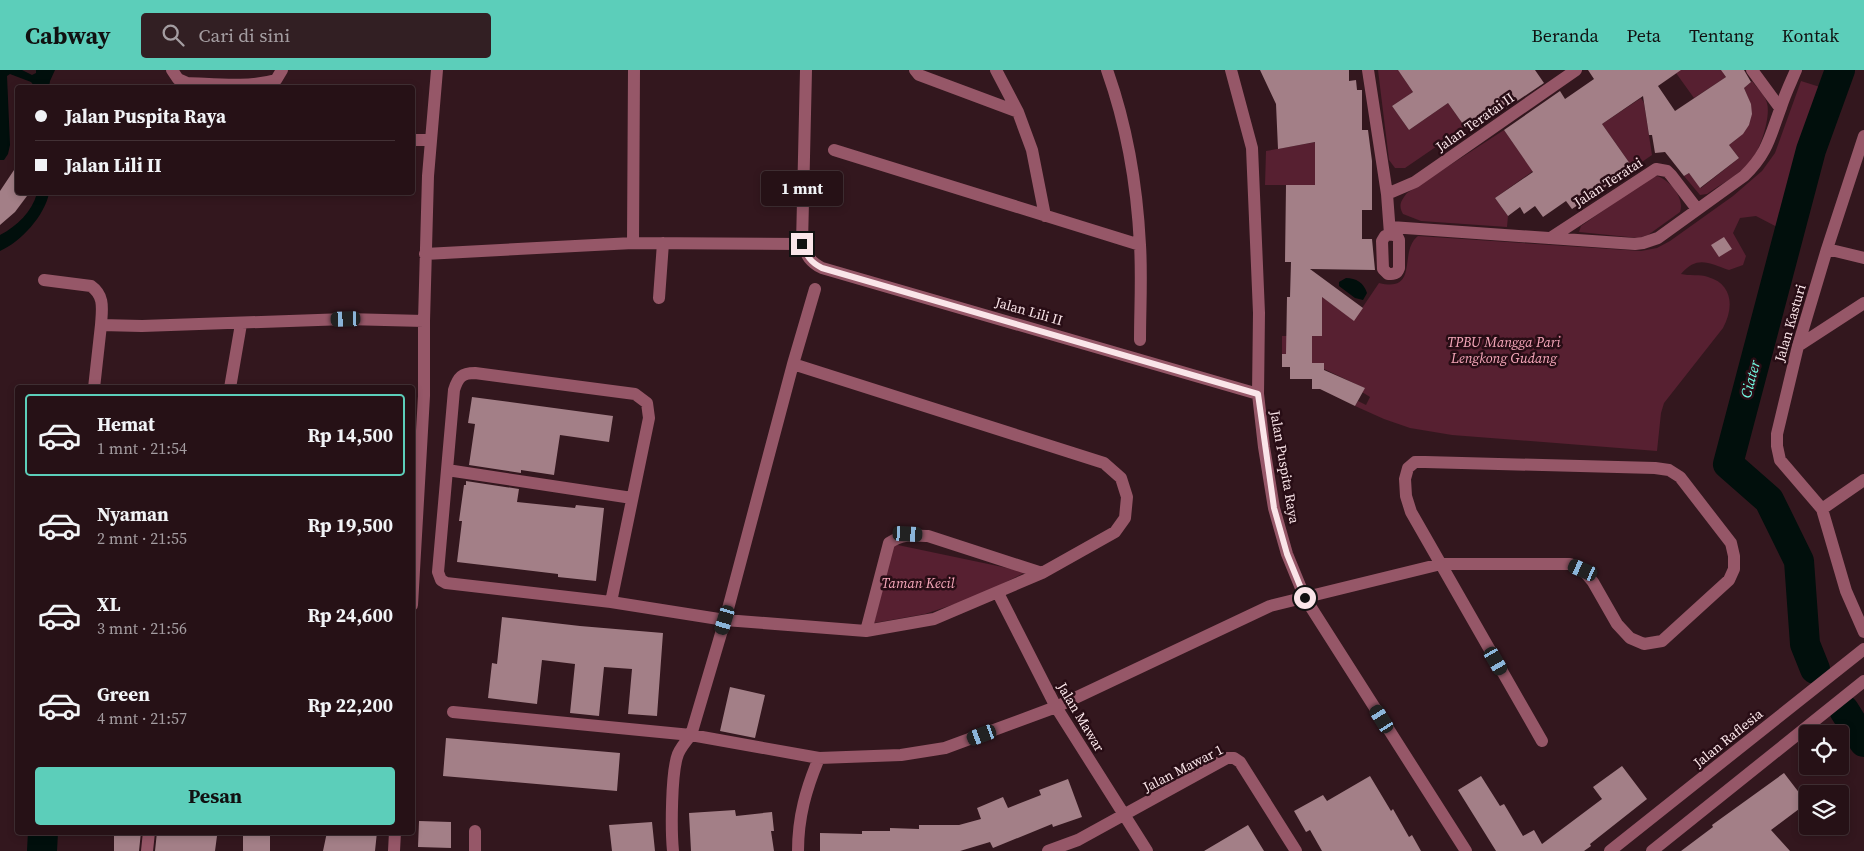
<!DOCTYPE html>
<html lang="id">
<head>
<meta charset="utf-8">
<style>
	body { margin:0; font-family:"Source Serif 4",serif; background:#321f23; color:#f1f3f6; height:100vh; display:flex; flex-direction:column; font-size:19px; white-space:nowrap }
	* { box-sizing:border-box; margin:0 }
	p { font-size:16px; color:#a49da1 }
	.icon { flex:none; width:28px; height:28px; fill:none; stroke:currentColor; stroke-width:2; stroke-linecap:round; stroke-linejoin:round }
	.map { position:relative; flex:1; overflow:hidden }
	.side { position:absolute; left:15px; top:315px; width:400px; height:450px; display:flex; flex-direction:column; background:#261116; border-radius:5px; box-shadow:0 2px 8px #0003,0 0 0 1px #423135 }
	.side>* { flex:none }
	.top-card { position:absolute; left:15px; top:15px; width:400px; height:110px; border-radius:5px; box-shadow:0 2px 8px #0003,0 0 0 1px #423135; display:grid; align-content:center; height:110px; padding:0 20px; background:#261116 }
	.fabs { position:absolute; left:1799px; top:655px; display:grid; gap:10px }
	.fabs a { display:grid; place-items:center; width:50px; height:50px; border-radius:5px; background:#261116; box-shadow:0 2px 8px #0003,0 0 0 1px #423135; font-size:25px }
	.end { position:absolute; width:22px; height:22px; margin:-11px; border:6px solid #fae5e9; background:#111; box-shadow:0 0 0 2px #111 }
	.from { border-radius:50% }
	.bubble { position:absolute; height:35px; border-radius:5px; background:#261116; box-shadow:0 2px 8px #0003,0 0 0 1px #423135; font-size:16px; font-weight:700; line-height:35px; text-align:center }
	.car { position:absolute; width:15px; height:30px; margin:-15px -8px; border-radius:6px; box-shadow:0 0 4px 1px #0007; background:linear-gradient(#222 24%,#8ab4d8 0 40%,#222 0 76%,#8ab4d8 0 86%,#222 0) }
	.top-card b { display:flex; align-items:center; gap:18px; height:48px; font-size:19px }
	.top-card b+b { border-top:1px solid #423135 }
	.top-card i { width:12px; height:12px; background:#f1f3f6 }
	ul { padding:9px 0 0; list-style:none }
	li { display:flex; align-items:center; gap:15px; height:82px; margin:0 10px 8px; padding:0 10px; border:2px solid transparent; border-radius:5px }
	li div { flex:1 }
	li b { display:block; font-size:19px }
	li em { font-style:normal; font-weight:700 }
	li.on { border-color:#5cceba }
	li>.icon { width:45px; height:45px; stroke-width:1.5 }
	.button { display:flex; gap:10px; margin-top:auto; padding:10px 20px }
	.button a { flex:1; height:58px; border-radius:5px; background:#5cceba; color:#111; font-size:20px; font-weight:700; line-height:58px; text-align:center }
	header { display:flex; align-items:center; gap:30px; box-sizing:border-box; height:70px; padding:0 25px; background:#5cceba; color:#111 }
	header strong { font-size:24px }
	nav { display:flex; gap:28px; margin-inline-start:auto; font-size:18px }
	.search { width:350px; height:45px; background:#321f23; display:flex; align-items:center; gap:12px; box-sizing:border-box; padding:0 18px; border-radius:5px; color:#a49da1; font-size:19px }
	.map>svg:first-child { display:block }
</style>
</head>
<body>
<header>
<strong>Cabway</strong>
<div class="search"><svg class="icon" aria-label="search" viewBox="0 0 24 24"><circle cx="10" cy="10" r="6"/><path d="M15 15l6 6"/></svg>Cari di sini</div>
<nav><a>Beranda</a><a>Peta</a><a>Tentang</a><a>Kontak</a></nav>
</header>
<div class="map">
<svg width="1864" height="781" viewBox="0 0 1864 781">
	<rect width="100%" height="100%" fill="#33171e"/>
	<path fill="#572031" d="M 1378,0 L 1400,0 L 1399,1 L 1413,22 L 1392,36 L 1409,60 L 1448,33 L 1465,57 L 1405,98 L 1395,98 L 1389,90 Z
		M 1680,0 L 1728,0 L 1723,3 L 1726,7 L 1694,28 L 1676,3 Z
		M 1752,11 C 1757,18 1765,25 1767,33 C 1771,47 1760,81 1750,92 C 1739,105 1721,114 1707,124 L 1700,125 L 1684,106 L 1689,103 L 1701,118 L 1739,88 L 1729,75 C 1753,57 1757,45 1744,18 Z
		M 1801,11 L 1820,17 L 1779,158 L 1756,146 L 1740,148 L 1733,163 L 1746,186 L 1743,195 L 1729,200 C 1709,193 1697,185 1681,204 C 1689,206 1700,204 1708,207 C 1733,214 1734,238 1723,258 L 1664,333 L 1661,343 L 1657,381 L 1452,365 L 1410,358 L 1384,349 L 1355,336 L 1358,331 L 1366,335 L 1370,327 L 1362,322 L 1364,318 L 1324,299 L 1324,293 L 1312,293 L 1298,284 L 1282,284 L 1282,266 L 1322,266 L 1322,227 L 1354,250 L 1379,213 C 1420,223 1398,181 1418,166 L 1641,181 L 1657,178 L 1670,171 L 1733,126 L 1762,101 L 1775,83 Z
		M 1641,28 L 1644,33 L 1652,85 L 1633,98 L 1602,54 Z
		M 1504,60 L 1533,101 L 1495,128 L 1508,146 L 1507,157 L 1421,151 L 1403,144 C 1398,135 1401,131 1407,123 Z
		M 1316,72 L 1315,115 L 1265,115 L 1266,81 Z
		M 1657,106 C 1670,110 1685,128 1680,142 L 1648,165 L 1638,168 L 1579,162 L 1581,156 L 1650,108 Z
		M 893,474 L 1026,502 L 976,527 L 925,544 L 874,553 Z"/>
	<path fill="#010f0c" d="M 0,0 L 22,0 L 32,5 L 36,3 L 36,0 L 55,0 L 50,11 L 49,17 L 35,17 L 31,12 L 10,4 L 7,6 L 10,75 L 8,84 L 4,90 L 0,90 Z
		M 37,123 L 49,123 C 45,145 21,172 0,181 L 0,165 C 17,156 32,142 37,123 Z
		M 1346,208 C 1356,208 1364,213 1367,223 L 1363,230 L 1355,228 L 1339,216 L 1339,212 Z"/>
	<g fill="none" stroke-linecap="round" stroke-linejoin="round">
		<path stroke="#010f0c" stroke-width="30" d="M 1815,599 L 1805,574 L 1799,491 L 1769,430 L 1728,394 L 1811,80 L 1840,0
			M 1844,640 L 1864,672
			M 42,781 L 43,762"/>
	</g>
	<path fill="#a37f87" d="M 1260,0 L 1349,0 L 1349,11 L 1356,10 L 1357,20 L 1362,20 L 1362,60 L 1368,60 L 1372,91 L 1372,140 L 1362,140 L 1362,169 L 1372,169 L 1375,200 L 1310,199 L 1363,238 L 1354,251 L 1322,227 L 1322,266 L 1312,266 L 1312,293 L 1324,293 L 1324,300 L 1365,318 L 1355,336 L 1320,319 L 1312,319 L 1312,309 L 1290,309 L 1290,297 L 1282,297 L 1282,284 L 1286,284 L 1287,227 L 1290,227 L 1291,192 L 1285,192 L 1286,115 L 1315,115 L 1315,72 L 1278,79 L 1276,34 Z
		M 1398,0 L 1535,0 L 1544,13 L 1495,46 L 1491,40 L 1465,57 L 1448,33 L 1409,60 L 1392,36 L 1413,22 Z
		M 1588,0 L 1681,0 L 1658,16 L 1675,41 L 1726,7 L 1721,0 L 1744,0 L 1751,12 L 1744,18 L 1751,34 L 1752,44 L 1749,55 L 1743,64 L 1729,75 L 1739,88 L 1700,118 L 1689,103 L 1684,106 L 1665,82 L 1655,83 L 1652,65 L 1649,65 L 1643,26 L 1602,54 L 1633,98 L 1572,139 L 1566,131 L 1543,147 L 1535,136 L 1524,144 L 1520,137 L 1508,146 L 1495,128 L 1533,102 L 1504,60 L 1560,21 L 1565,29 L 1594,9 Z
		M 18,94 L 18,122 L 30,122 L 15,142 L 0,155 L 0,121 Z
		M 1724,167 L 1732,179 L 1719,187 L 1711,175 Z
		M 472,327 L 613,346 L 609,372 L 560,365 L 554,405 L 521,400 L 521,403 L 469,395 L 475,354 L 468,353 Z
		M 466,411 L 519,419 L 517,432 L 575,438 L 576,435 L 604,438 L 596,511 L 558,507 L 558,504 L 457,492 L 462,451 L 459,451 L 464,415 L 466,415 Z
		M 502,547 L 580,556 L 663,563 L 657,646 L 628,644 L 632,599 L 604,597 L 599,646 L 570,643 L 575,594 L 542,590 L 537,634 L 488,628 L 492,593 L 497,594 Z
		M 730,617 L 765,625 L 755,668 L 720,661 Z
		M 446,668 L 620,683 L 617,721 L 443,706 Z
		M 1622,696 L 1647,729 L 1590,774 L 1591,776 L 1584,781 L 1496,781 L 1458,720 L 1481,706 L 1500,736 L 1504,734 L 1523,766 L 1534,760 L 1542,774 L 1602,729 L 1593,717 Z
		M 1784,703 L 1807,733 L 1771,760 L 1790,781 L 1681,781 L 1713,757 L 1712,755 Z
		M 1370,706 L 1391,741 L 1393,739 L 1409,767 L 1412,765 L 1421,781 L 1322,781 L 1310,760 L 1306,762 L 1294,741 L 1323,725 L 1327,731 Z
		M 1068,709 L 1082,747 L 1053,757 L 1052,754 L 993,778 L 990,772 L 960,781 L 820,781 L 820,763 L 862,764 L 862,761 L 890,761 L 890,758 L 919,759 L 919,755 L 959,755 L 981,749 L 977,738 L 1003,727 L 1008,738 L 1041,725 L 1039,720 Z
		M 735,740 L 736,746 L 772,742 L 774,761 L 771,761 L 774,781 L 691,781 L 689,743 Z
		M 419,751 L 451,752 L 451,778 L 418,777 Z
		M 652,752 L 655,781 L 612,781 L 609,755 Z
		M 1248,755 L 1264,781 L 1204,781 Z
		M 114,762 L 141,762 L 139,781 L 114,781 Z
		M 157,762 L 193,762 L 217,766 L 215,781 L 155,781 Z
		M 243,762 L 270,762 L 270,781 L 243,781 Z
		M 327,762 L 377,762 L 375,781 L 323,781 Z"/>
	<g fill="none" stroke-linecap="round" stroke-linejoin="round">
		<path stroke="#965768" stroke-width="12" d="M 172,0 L 178,9 L 187,13 C 216,14 247,18 276,10 L 282,0
			M 806,0 L 802,174 C 807,186 810,192 822,198 L 1258,324
			M 915,0 L 919,5 L 1018,42
			M 996,0 L 1018,42 L 1032,80 L 1045,146
			M 1107,0 C 1127,56 1137,116 1140,175 C 1142,207 1140,239 1140,270
			M 1231,0 L 1252,78 L 1259,243 L 1258,324 L 1264,377 L 1274,438 L 1287,484 L 1305,528 L 1466,781
			M 1368,0 L 1387,124 L 1390,164
			M 1752,0 L 1780,38
			M 1864,66 L 1827,179 L 1798,276 L 1777,364 L 1777,376 L 1780,390 L 1822,439 L 1846,521 L 1864,562
			M 412,70 L 430,70
			M 834,80 L 1140,175
			M 1387,124 L 1415,112 L 1576,0
			M 1391,157 L 1635,174 L 1643,173 L 1658,168 L 1744,106 C 1768,83 1770,66 1781,37 C 1785,24 1791,12 1796,0
			M 1390,164 L 1397,166 L 1399,170 L 1399,198 C 1397,204 1394,204 1388,204 L 1383,199 L 1382,171 L 1385,166 Z
			M 1552,167 L 1656,99 L 1667,101 L 1671,105 L 1697,139
			M 633,173 L 634,0
			M 1827,179 L 1864,188
			M 425,184 L 633,173 L 802,174
			M 44,210 L 91,216 C 105,226 102,239 101,255
			M 659,228 L 663,173
			M 1798,276 L 1864,233
			M 94,318 L 101,255 L 142,256 L 346,249 L 424,251
			M 230,318 L 241,254
			M 447,400 L 632,428
			M 1822,439 L 1864,410
			M 998,523 L 1056,637 L 1147,781
			M 611,532 L 649,348 L 647,333 L 635,324 L 475,303 C 462,303 458,307 454,320 L 438,502 L 441,510 L 446,513 L 611,532 L 725,550 L 866,561 L 934,549 L 1042,503 L 1115,462 L 1125,448 L 1127,427 L 1121,408 L 1104,393 L 793,294
			M 412,535 L 424,326 L 424,251 L 428,106 L 437,0
			M 866,561 L 889,473 C 902,464 912,465 928,466 L 1042,503
			M 453,642 L 691,665 L 819,688 L 901,685 L 945,678 L 1056,637 L 1270,536 L 1441,494 L 1570,494 L 1583,500 L 1593,512 L 1617,554 L 1630,568 L 1644,574 L 1662,571 L 1729,510 L 1734,499 L 1734,486 L 1731,473 L 1680,407 L 1669,400 L 1655,398 L 1425,392 L 1415,392 L 1408,398 L 1405,409 L 1406,426 L 1411,442 L 1542,671
			M 147,781 L 149,762
			M 394,781 L 395,762
			M 475,781 L 475,761
			M 673,781 C 671,761 671,702 678,684 C 681,677 686,671 691,665 L 725,550 L 793,294 L 815,219
			M 798,781 C 798,747 806,719 819,688
			M 1048,781 L 1078,770 L 1227,688 L 1234,688 L 1240,692 L 1296,781
			M 1610,781 L 1864,579
			M 1652,781 L 1864,611"/>
	</g>
	<g fill="none" stroke-linecap="round" stroke-linejoin="round">
		<path stroke="#fae5e9" stroke-width="6" d="M 802,174 C 807,186 810,192 822,198 L 1258,324 L 1274,438 L 1287,484 L 1305,528"/>
	</g>
	<g text-anchor="middle" dominant-baseline="central" stroke-width="5" stroke-linejoin="round" paint-order="stroke">
		<g font-size="14" fill="#fae5e9" stroke="#280d15">
			<text transform="translate(1475 52) rotate(-35)">Jalan Teratai II</text>
			<text transform="translate(1608 112) rotate(-33)">Jalan Teratai</text>
			<text transform="translate(1029 241) rotate(16)">Jalan Lili II</text>
			<text transform="translate(1790 253) rotate(-74)">Jalan Kasturi</text>
			<text transform="translate(1285 397) rotate(80)">Jalan Puspita Raya</text>
			<text transform="translate(1081 647) rotate(59)">Jalan Mawar</text>
			<text transform="translate(1728 668) rotate(-39)">Jalan Raflesia</text>
			<text transform="translate(1183 698) rotate(-27)">Jalan Mawar 1</text>
		</g>
		<g font-size="14" font-style="italic" fill="#f7a8bb" stroke="#280d15">
			<text x="1504" y="272">TPBU Mangga Pari<tspan x="1504" dy="16">Lengkong Gudang</tspan></text>
			<text x="918" y="513">Taman Kecil</text>
		</g>
		<g font-size="15" font-style="italic" fill="#73fee5" stroke="#280d15">
			<text transform="translate(1750 309) rotate(-75)">Ciater</text>
		</g>
	</g>
</svg>
<div class="fabs">
<a><svg class="icon" aria-label="locate" viewBox="0 0 24 24"><circle cx="12" cy="12" r="6"/><path d="M12 2v4M12 18v4M2 12h4M18 12h4"/></svg></a>
<a><svg class="icon" aria-label="layers" viewBox="0 0 24 24"><path d="M12 4l9 5-9 5-9-5zM3 14l9 5 9-5"/></svg></a>
</div>
<i class="end from" style="left:1305px;top:528px"></i>
<i class="end" style="left:802px;top:174px"></i>
<div class="bubble" style="left:761px;top:101px;width:82px">1 mnt</div>
<i class="car" style="left:346px;top:249px;rotate:268deg"></i>
<i class="car" style="left:908px;top:464px;rotate:93deg"></i>
<i class="car" style="left:1583px;top:500px;rotate:294deg"></i>
<i class="car" style="left:725px;top:550px;rotate:197deg"></i>
<i class="car" style="left:1496px;top:591px;rotate:150deg"></i>
<i class="car" style="left:1382px;top:649px;rotate:328deg"></i>
<i class="car" style="left:982px;top:665px;rotate:250deg"></i>
<div class="top-card">
<b><i class="from"></i>Jalan Puspita Raya</b>
<b><i></i>Jalan Lili II</b>
</div>
<section class="side">
<ul>
<li class="on"><svg class="icon" aria-label="car" viewBox="0 0 24 24"><path d="M5 17H2v-5l4-1 3-4h7l3 4 3 1v5h-3M9 17h6M6 11h13"/><circle cx="7" cy="17" r="2"/><circle cx="17" cy="17" r="2"/></svg><div><b>Hemat</b><p>1 mnt · 21:54</p></div><em>Rp 14,500</em></li>
<li><svg class="icon" aria-label="car" viewBox="0 0 24 24"><path d="M5 17H2v-5l4-1 3-4h7l3 4 3 1v5h-3M9 17h6M6 11h13"/><circle cx="7" cy="17" r="2"/><circle cx="17" cy="17" r="2"/></svg><div><b>Nyaman</b><p>2 mnt · 21:55</p></div><em>Rp 19,500</em></li>
<li><svg class="icon" aria-label="car" viewBox="0 0 24 24"><path d="M5 17H2v-5l4-1 3-4h7l3 4 3 1v5h-3M9 17h6M6 11h13"/><circle cx="7" cy="17" r="2"/><circle cx="17" cy="17" r="2"/></svg><div><b>XL</b><p>3 mnt · 21:56</p></div><em>Rp 24,600</em></li>
<li><svg class="icon" aria-label="car" viewBox="0 0 24 24"><path d="M5 17H2v-5l4-1 3-4h7l3 4 3 1v5h-3M9 17h6M6 11h13"/><circle cx="7" cy="17" r="2"/><circle cx="17" cy="17" r="2"/></svg><div><b>Green</b><p>4 mnt · 21:57</p></div><em>Rp 22,200</em></li>
</ul>
<div class="button"><a>Pesan</a></div>
</section>
</div>
</body>
</html>
